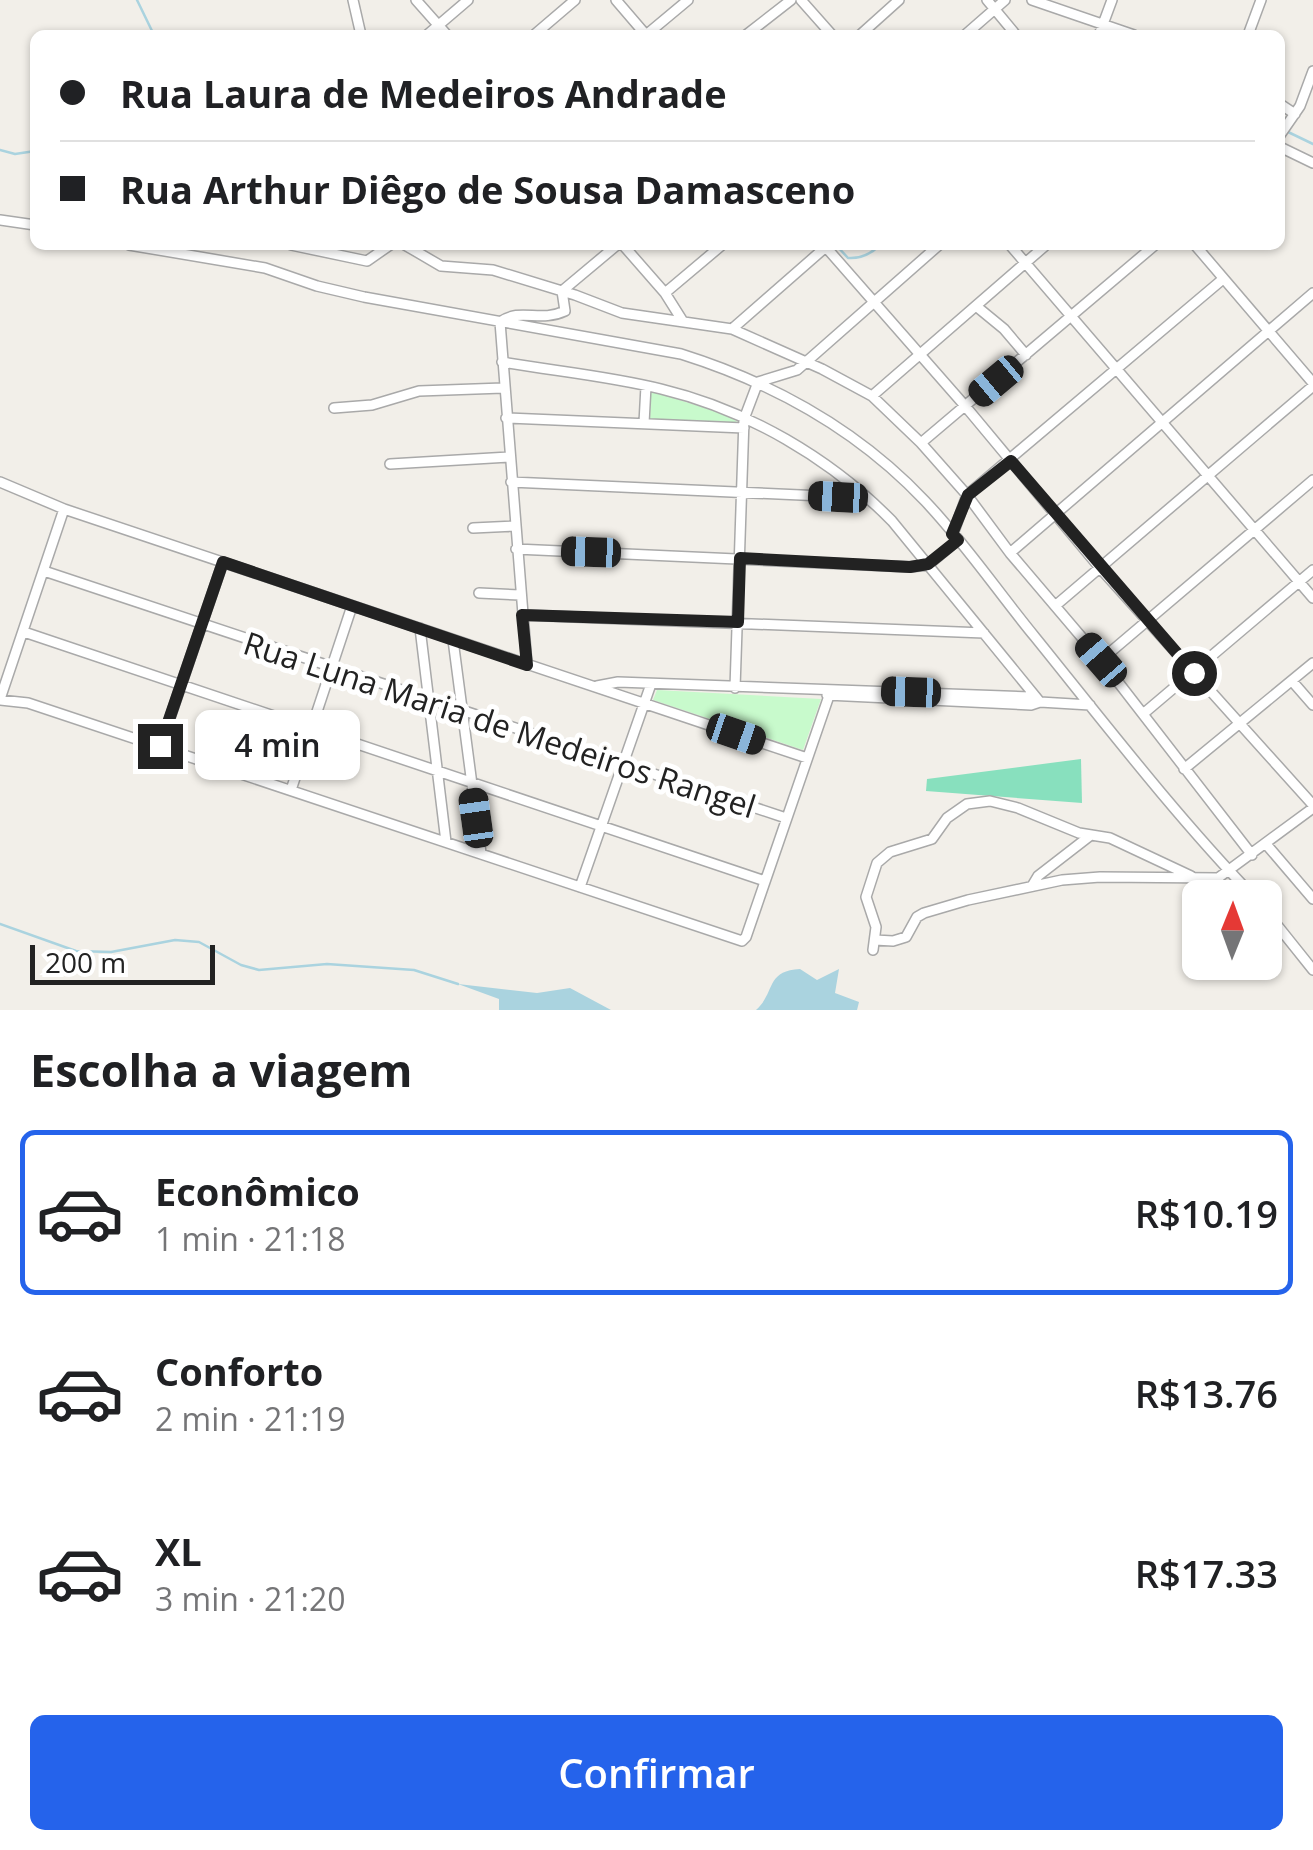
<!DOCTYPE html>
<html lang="pt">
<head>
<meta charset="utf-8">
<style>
	body { margin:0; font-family:"Open Sans",sans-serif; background:#f2f2f2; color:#202124; height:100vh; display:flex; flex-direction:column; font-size:38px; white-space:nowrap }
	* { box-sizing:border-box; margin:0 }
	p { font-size:32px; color:#757577 }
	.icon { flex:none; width:55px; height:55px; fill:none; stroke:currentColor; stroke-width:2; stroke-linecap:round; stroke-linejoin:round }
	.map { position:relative; height:1010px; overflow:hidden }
	.details { display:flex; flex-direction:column; background:#fff; flex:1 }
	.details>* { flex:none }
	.top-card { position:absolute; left:30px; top:30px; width:1255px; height:220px; border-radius:15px; box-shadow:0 2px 8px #0004; display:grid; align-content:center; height:220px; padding:0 30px; background:#fff }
	.needle { width:65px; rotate:1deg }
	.tools { position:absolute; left:1182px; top:880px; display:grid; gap:20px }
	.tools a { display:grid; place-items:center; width:100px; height:100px; border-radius:15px; background:#fff; box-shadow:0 2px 8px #0004; font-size:50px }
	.scale { position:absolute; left:30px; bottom:25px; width:185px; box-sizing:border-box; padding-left:10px; border:5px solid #222; border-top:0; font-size:28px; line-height:35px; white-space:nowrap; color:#222; -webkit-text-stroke:8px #fff; paint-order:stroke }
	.end { position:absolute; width:45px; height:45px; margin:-22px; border:12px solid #222; background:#fff; box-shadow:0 0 0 5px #fff }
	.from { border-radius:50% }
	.bubble { position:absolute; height:70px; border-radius:15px; background:#fff; box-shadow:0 2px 8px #0004; font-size:32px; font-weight:600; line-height:70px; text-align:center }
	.car { position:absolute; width:30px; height:60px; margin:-30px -15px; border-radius:12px; box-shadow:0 0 8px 2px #0007; background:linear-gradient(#222 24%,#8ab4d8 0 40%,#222 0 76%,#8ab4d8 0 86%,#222 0) }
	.top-card b { display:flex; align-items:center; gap:35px; height:95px; font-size:38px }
	.top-card b+b { border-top:2px solid #e0e0e0 }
	.top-card i { width:25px; height:25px; background:#202124 }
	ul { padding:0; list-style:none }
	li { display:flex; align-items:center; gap:30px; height:165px; margin:0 20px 15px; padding:0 10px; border:5px solid transparent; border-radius:15px }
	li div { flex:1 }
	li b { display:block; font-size:38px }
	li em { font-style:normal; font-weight:600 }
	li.current { border-color:#2563eb }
	li>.icon { width:90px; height:90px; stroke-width:1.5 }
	h2 { padding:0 30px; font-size:45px; line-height:120px }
	.primary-button { display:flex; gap:20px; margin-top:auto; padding:20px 30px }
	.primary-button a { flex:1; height:115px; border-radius:15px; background:#2563eb; color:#fff; font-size:40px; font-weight:600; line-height:115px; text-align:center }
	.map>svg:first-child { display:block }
</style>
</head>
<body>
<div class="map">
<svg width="1313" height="1010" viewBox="0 0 1313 1010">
	<rect width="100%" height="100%" fill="#f2efe9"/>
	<path fill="#c8facc" d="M 651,391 L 727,415 L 739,423 L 650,419 Z
		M 657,690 L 821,699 L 803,750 L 653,700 Z"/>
	<path fill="#88e0be" d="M 1081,759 L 1082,803 L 926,791 L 927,779 Z"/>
	<path fill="#aad3df" d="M 800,969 L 817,980 L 839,969 L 835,993 L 859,1002 L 857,1010 L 756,1010 C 776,992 765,971 800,969 Z
		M 458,984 L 537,993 L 570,988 L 611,1010 L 499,1010 L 499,999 Z"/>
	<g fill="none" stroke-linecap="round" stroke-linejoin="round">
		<path stroke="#aad3df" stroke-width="2.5" d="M 137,0 L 154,35
			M 1286,131 L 1313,144
			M 0,150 L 15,154 L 35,151
			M 836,245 L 848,258 C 861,259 871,254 880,245
			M 0,924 L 76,951 L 111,952 L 175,940 L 199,942 L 241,965 L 259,970 L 327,964 L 414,970 L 458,984"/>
		<defs>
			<path id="minor" d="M 353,0 L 361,35
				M 416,0 L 447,35
				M 616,0 L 646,35
				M 801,0 L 832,35
				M 987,0 L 1016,35
				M 1032,0 L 1134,35
				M 427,35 L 468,0
				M 534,35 L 575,0
				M 646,35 L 688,0
				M 746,35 L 791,0
				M 860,35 L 899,0
				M 965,35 L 1005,0
				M 1099,35 L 1112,0
				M 1248,35 L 1261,0
				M 1280,104 L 1295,114
				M 1280,135 L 1300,106 L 1313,71
				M 1280,147 L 1313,163
				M 0,220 L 35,225
				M 129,245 L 265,268 L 317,286 L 364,297 L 681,354 C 773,383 858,430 925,501 C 965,543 998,592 1035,637 C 1106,725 1176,816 1255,898
				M 291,245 L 367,261 L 390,245
				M 405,245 L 441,266 L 493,270 L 575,295 L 622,313 L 732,329 L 822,369 L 872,396 L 921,443 L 967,495 L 1010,553 L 1101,660 L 1252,855
				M 623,245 L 665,293 L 682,320
				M 824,245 L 966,407 L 1100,568 L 1313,805
				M 1010,245 L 1313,598
				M 1195,245 L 1313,383
				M 665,293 L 722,245
				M 976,306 L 1004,329 L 1026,355
				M 732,329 L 828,245
				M 502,362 C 554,371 609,376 661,389 C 748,410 830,458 892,521 L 1040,702
				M 872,396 L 1046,245
				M 334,408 L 372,405 L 419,391 L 503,388
				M 506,418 L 744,428
				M 644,423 L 646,386
				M 921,443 L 1155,245
				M 390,464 L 509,457
				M 0,482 L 64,509 L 807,758
				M 511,482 L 867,498
				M 473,528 L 514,526
				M 953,534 L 967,495 L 1223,279
				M 516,549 L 910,567 L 928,565 L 958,540
				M 1010,553 L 1313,293
				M 44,571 L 786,818
				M 479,593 L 520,595
				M 1055,606 L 1313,386
				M 523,615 L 984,633
				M 420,628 L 446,842
				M 24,632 L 765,881
				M 453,640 L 481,853
				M 1101,660 L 1313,480
				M 527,665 L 500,322 C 521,307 539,323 565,311 L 562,291 L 617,245
				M 1292,681 L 1313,705
				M 597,686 L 618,682 L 1030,697 L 1040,702 L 1090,705
				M 735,688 L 744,419 L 758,382 L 797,370 L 939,245
				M 827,695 L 1031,705 L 1040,702
				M 0,699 L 64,509
				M 0,700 L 28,703 L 742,941 L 746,937 L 831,690
				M 1143,714 L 1313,570
				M 160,747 L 223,562
				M 1184,769 L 1313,663
				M 291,790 L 352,606
				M 1266,844 L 1313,899
				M 1032,886 L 1038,876 L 1091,835
				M 580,887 L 651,684
				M 1265,910 L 1313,970
				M 875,940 L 893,941 L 906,937 L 917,917 L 924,913 L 968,900 L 1062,880 L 1100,877 L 1218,878 L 1313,808
				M 873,950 L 876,927 L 866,897 L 877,863 L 890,852 L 932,839 L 947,818 L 967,804 L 990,801 L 1018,808 L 1079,833 L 1110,838 L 1191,876"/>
		</defs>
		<use href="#minor" stroke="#a9a9a9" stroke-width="12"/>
		<use href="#minor" stroke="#fff" stroke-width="9"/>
	</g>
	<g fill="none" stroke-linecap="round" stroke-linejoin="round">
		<path stroke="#222" stroke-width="12" d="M 160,746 L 223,562 L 527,665 L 522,615 L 738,622 L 740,558 L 910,567 L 928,564 L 958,540 L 952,534 L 968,495 L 1011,461 L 1194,673"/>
	</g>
	<g text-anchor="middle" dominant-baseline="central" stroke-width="10" stroke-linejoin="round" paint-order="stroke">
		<g font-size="32" fill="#222" stroke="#fff">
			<text transform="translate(500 724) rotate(18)">Rua Luna Maria de Medeiros Rangel</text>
		</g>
	</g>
</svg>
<div class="tools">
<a><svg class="needle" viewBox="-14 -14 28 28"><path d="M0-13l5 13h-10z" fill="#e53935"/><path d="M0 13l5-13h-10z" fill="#757577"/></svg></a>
</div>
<div class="scale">200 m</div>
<i class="end from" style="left:1194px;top:673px"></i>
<i class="end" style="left:160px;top:746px"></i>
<div class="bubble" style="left:195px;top:710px;width:165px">4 min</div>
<i class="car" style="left:996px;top:381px;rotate:230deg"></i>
<i class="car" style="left:838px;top:497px;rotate:273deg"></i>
<i class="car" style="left:591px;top:552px;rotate:272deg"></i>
<i class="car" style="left:1101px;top:660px;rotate:319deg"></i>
<i class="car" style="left:911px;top:692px;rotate:272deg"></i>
<i class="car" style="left:736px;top:734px;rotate:109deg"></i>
<i class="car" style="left:476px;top:818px;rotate:352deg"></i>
<div class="top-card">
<b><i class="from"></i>Rua Laura de Medeiros Andrade</b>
<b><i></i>Rua Arthur Diêgo de Sousa Damasceno</b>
</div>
</div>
<section class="details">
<h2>Escolha a viagem</h2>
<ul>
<li class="current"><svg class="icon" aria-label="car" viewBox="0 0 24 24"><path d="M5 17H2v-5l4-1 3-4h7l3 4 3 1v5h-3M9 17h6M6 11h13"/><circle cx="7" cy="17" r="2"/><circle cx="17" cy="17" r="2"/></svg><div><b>Econômico</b><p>1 min · 21:18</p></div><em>R$10.19</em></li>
<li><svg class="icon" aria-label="car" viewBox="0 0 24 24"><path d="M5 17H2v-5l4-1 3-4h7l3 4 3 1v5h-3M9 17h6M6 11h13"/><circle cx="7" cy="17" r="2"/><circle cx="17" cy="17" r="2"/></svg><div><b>Conforto</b><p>2 min · 21:19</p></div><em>R$13.76</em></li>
<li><svg class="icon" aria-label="car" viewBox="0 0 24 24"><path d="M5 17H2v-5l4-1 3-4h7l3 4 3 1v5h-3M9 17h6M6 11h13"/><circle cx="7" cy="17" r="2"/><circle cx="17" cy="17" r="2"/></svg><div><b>XL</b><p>3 min · 21:20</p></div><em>R$17.33</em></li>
</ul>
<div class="primary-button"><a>Confirmar</a></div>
</section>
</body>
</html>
